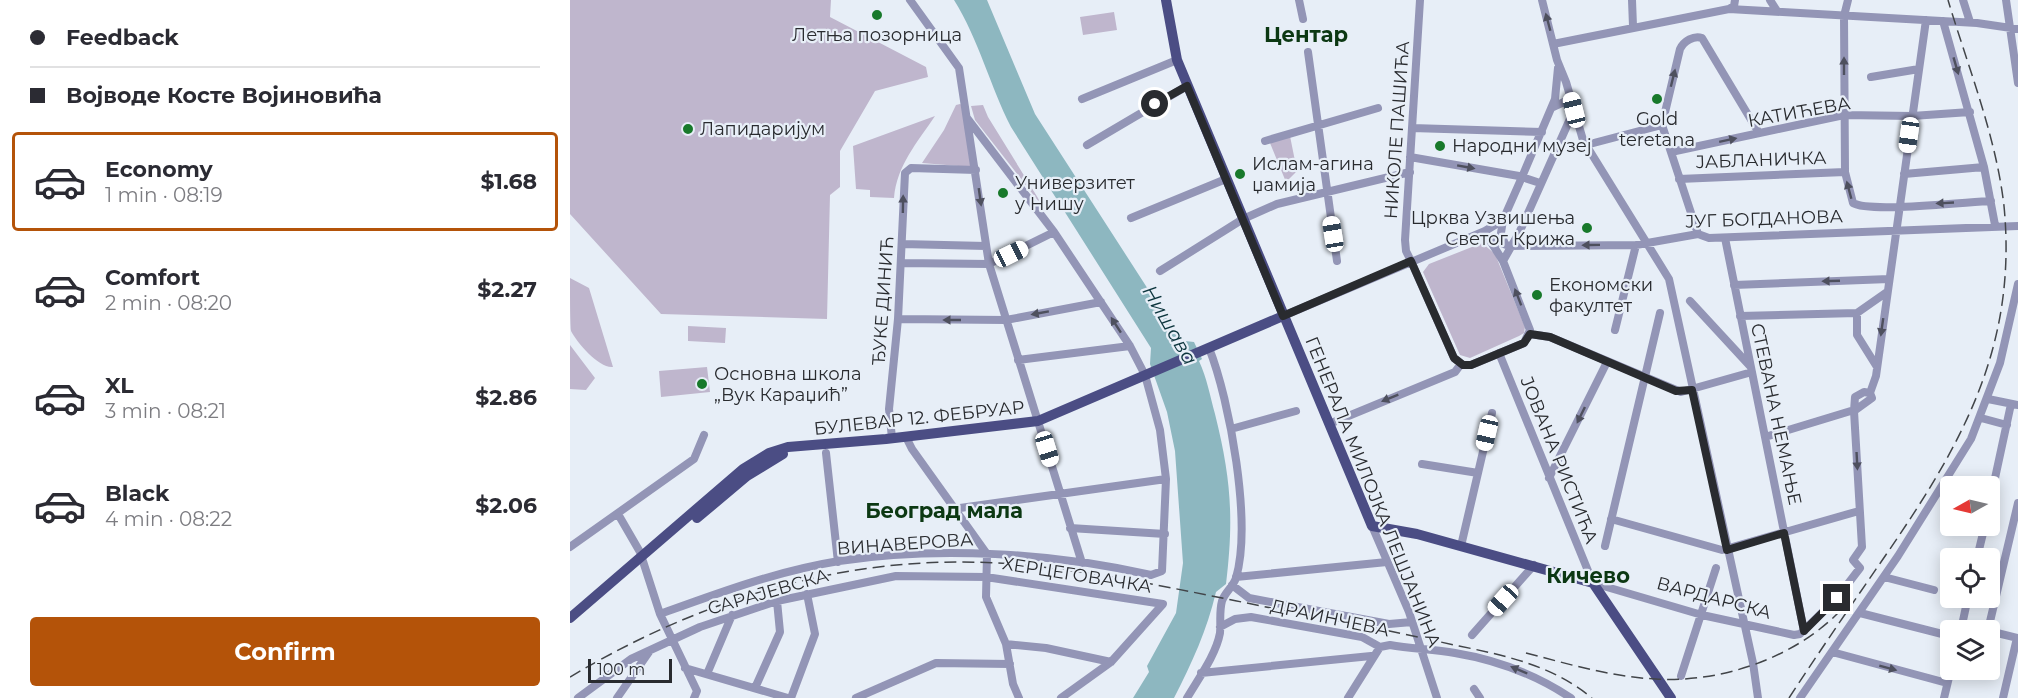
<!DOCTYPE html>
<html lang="en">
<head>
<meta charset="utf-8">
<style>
	body { margin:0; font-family:Montserrat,sans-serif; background:#f2f2f3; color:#2b2b33; height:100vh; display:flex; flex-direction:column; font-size:22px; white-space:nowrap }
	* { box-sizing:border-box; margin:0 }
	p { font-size:20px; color:#7c7c81 }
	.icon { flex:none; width:33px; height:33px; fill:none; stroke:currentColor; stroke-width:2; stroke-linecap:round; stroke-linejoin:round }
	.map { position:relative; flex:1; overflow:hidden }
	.drawer { display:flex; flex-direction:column; background:#fff; width:570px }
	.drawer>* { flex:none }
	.hud { display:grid; align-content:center; height:132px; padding:0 30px; background:#fff }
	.needle { width:39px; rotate:262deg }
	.controls { position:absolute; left:1370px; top:476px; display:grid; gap:12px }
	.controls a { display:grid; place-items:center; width:60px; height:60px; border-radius:6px; background:#fff; box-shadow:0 3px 15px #0003; font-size:30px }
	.scale { position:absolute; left:18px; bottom:15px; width:84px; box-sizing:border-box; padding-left:6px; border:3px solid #292b2f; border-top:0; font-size:16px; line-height:21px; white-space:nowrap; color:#292b2f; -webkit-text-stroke:4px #e7eef7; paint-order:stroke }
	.end { position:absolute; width:27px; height:27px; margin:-14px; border:8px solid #292b2f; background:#fff; box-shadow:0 0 0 3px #fff }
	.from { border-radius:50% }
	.car { position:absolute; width:18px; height:36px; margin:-18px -9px; border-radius:8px; box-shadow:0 0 4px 2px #0007; background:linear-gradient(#fff 24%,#345 0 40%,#fff 0 76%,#345 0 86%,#fff 0) }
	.hud b { display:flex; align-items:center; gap:21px; height:57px; font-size:22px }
	.hud b+b { border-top:2px solid #e1e1e2 }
	.hud i { width:15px; height:15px; background:#2b2b33 }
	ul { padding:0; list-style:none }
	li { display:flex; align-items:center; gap:18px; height:99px; margin:0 12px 9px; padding:0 18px; border:3px solid transparent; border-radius:6px }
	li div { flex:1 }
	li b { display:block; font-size:22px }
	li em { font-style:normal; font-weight:700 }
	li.current { border-color:#b45309 }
	li>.icon { width:54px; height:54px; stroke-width:1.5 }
	.button { display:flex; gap:12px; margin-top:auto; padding:12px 30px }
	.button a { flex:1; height:69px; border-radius:6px; background:#b45309; color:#fff; font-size:24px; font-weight:700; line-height:69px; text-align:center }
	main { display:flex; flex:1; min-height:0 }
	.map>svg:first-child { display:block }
</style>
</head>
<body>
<main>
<section class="drawer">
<div class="hud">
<b><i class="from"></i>Feedback</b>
<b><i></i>Војводе Косте Војиновића</b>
</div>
<ul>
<li class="current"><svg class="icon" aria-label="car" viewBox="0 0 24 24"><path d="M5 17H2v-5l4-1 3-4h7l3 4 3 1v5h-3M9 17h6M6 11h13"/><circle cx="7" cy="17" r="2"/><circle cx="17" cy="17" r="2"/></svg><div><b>Economy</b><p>1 min · 08:19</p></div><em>$1.68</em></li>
<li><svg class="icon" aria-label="car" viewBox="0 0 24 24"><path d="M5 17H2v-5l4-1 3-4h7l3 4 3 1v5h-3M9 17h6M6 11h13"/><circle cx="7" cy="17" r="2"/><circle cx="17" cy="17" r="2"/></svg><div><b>Comfort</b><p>2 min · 08:20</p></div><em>$2.27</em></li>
<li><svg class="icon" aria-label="car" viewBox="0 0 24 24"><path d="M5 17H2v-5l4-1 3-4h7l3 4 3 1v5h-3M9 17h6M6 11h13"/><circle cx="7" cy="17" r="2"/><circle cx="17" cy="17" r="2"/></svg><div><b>XL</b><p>3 min · 08:21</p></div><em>$2.86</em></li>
<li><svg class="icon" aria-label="car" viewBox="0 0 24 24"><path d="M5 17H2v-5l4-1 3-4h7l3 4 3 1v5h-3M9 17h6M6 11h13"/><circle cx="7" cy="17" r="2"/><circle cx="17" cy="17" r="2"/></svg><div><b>Black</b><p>4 min · 08:22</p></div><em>$2.06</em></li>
</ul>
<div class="button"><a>Confirm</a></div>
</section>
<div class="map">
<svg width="1448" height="698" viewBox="0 0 1448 698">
	<rect width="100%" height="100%" fill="#e7eef7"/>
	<path fill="#bfb6cd" d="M 0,0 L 261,0 L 260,17 L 356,67 L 358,77 L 305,91 L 270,151 L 270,187 L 260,195 L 257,319 L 91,314 L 0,214 Z
		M 544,12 L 547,30 L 513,35 L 510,17 Z
		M 390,104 L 392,105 L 401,167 L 352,163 L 374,130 L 386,105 Z
		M 413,105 L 418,117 L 476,211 L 405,120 L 401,106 Z
		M 365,116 C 347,143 327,165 324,198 L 300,197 L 300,190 L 286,189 L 283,146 Z
		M 720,136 L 727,171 L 716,182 L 700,143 Z
		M 912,243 L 925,254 L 955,327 L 954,333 L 949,336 L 900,358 L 890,355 L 853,272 L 859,264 Z
		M 0,278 L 19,288 L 43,367 C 30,369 7,343 1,331 C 0,322 0,290 0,278 Z
		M 118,326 L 156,328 L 155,343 L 118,341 Z
		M 0,345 L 25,378 L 16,390 L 0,389 Z
		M 137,367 L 140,392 L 91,397 L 89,371 Z"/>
	<path fill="#8db7c0" d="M 384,0 L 417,0 L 465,114 L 605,331 L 615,341 L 624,342 L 632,359 L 629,361 C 637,378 640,396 645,414 C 661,478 664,518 656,584 L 646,592 C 637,630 622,663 604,698 L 563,698 L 579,672 L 577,666 L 606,613 L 613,563 L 605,451 L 597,412 L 580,364 L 581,348 L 441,127 C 420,86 409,40 384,0 Z"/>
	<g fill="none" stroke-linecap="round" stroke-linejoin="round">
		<path stroke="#9395b6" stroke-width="8" d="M 340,0 L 389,68 L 419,264 L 512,563
			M 729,0 L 733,19
			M 972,0 L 987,60 L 996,82 L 1013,140 L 1099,279 L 1183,663 L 1188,698
			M 1062,0 L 1063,26
			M 1200,0 L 1207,11
			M 1278,0 L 1274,16 L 1275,172 L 1283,203 C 1299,213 1397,202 1421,201
			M 1393,0 L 1400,22
			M 1436,0 L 1448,83
			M 1159,9 L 1164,6 L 1165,0
			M 1373,21 L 1414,167 L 1425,225
			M 983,44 L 1159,9 L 1407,23 L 1448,29
			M 738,52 L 767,261
			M 1301,77 L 1349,69
			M 512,99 L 607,60
			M 983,107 L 994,102 L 1003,110
			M 842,128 L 972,132
			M 695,141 L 808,108
			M 517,145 L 617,86
			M 1016,145 L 1092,125
			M 1101,152 L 1274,115 L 1342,116 L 1400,112
			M 840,157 L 949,176 L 970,183
			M 1334,174 L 1414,167
			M 1109,179 L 1275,172
			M 561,218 L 656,179
			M 933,220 L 931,233 L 935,244
			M 1128,234 L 1092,125 L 1110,49 C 1114,41 1124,35 1132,38 L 1189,133
			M 913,236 L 939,246 L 1066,245 L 1128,234 L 1139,238 L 1448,226
			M 1155,238 L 1234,631
			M 332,244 L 416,246
			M 841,261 L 884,358 L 893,365 L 901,365 L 954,343 L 960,330 L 933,261 L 919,239
			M 841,261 L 836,251 L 835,240 L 850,0
			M 933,261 L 950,231 L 1004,110
			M 331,263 L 419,264 L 484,232
			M 590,271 L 673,219 L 707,204 L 840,172
			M 1164,285 L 1319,279
			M 1120,301 L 1180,366
			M 713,316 L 915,231 L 933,220 L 952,177 L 985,99 L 988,68
			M 1170,316 L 1287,313
			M 328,319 L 436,320 L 531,302
			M 1045,330 L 1066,245
			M 960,334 L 980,337 L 1111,392 L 1182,372
			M 929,353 L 1023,583 L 1132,615 L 1224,635 L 1230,634 L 1267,598 L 1290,568 L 1283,560 L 1292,547 L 1284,411
			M 448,360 L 560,346
			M 1307,367 L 1287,335 L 1287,313 L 1317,292
			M 1300,393 L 1294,392 L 1285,397 L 1284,411 L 1302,398 L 1300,393 L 1306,376 L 1356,20
			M 1418,399 L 1448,405
			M 1411,418 L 1437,425
			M 759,424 L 885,372 L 891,364
			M 661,429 L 726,411
			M 336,437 L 342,449 L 417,554 L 416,597 L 436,644 L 443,684 L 449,698
			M 1195,437 L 1284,410
			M 322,438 L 319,409 L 328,319 L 335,173 L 341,168 L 406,170
			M 256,453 L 268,562
			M 852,464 L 908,473
			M 979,478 L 1037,362
			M 1419,506 L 1441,404
			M 383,509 L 596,479
			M 48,514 L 70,552 L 90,614 L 127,691 L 124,698
			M 1041,519 L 1152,550 L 1289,511
			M 802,526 L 839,612 L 867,698
			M 500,528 L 595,534
			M 891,546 L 922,413
			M 1035,546 L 1090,313
			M 0,547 L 124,459 L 134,435
			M 1407,558 L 1415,525
			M 666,577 L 817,562
			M 1314,577 L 1364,590
			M 662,585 L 679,598 L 819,624 L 842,622
			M 1290,613 L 1380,636
			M 90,614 C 148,593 207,571 269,561 C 368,546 483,553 581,575 L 592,571 L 596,479 L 590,430 L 575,375 L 560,346 L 484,232 L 397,118
			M 1392,626 L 1411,630
			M 650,627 L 665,619 L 681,617 L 792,637 L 810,647 L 820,645 C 841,649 863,649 885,653 C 927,660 965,674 1001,698
			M 1391,630 L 1398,597
			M 1418,630 L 1448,503
			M 1419,631 L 1448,638
			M 902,635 L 964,565
			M 436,644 L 476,648 L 541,662
			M 1262,652 L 1377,683
			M 115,668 L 218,698
			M 631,673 L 801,656
			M 137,674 L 162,615
			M 1111,676 L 1146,568
			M 185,688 L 210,632 L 207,601
			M 904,689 L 910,698
			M 8,698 L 61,659 L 130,627 L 207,601 L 326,576 L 416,577 L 593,604 L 541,662 L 491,698
			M 47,698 L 79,652
			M 221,698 L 245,634 L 237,594
			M 286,698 L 366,663 L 440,664
			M 617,698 C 628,679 646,655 650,633 C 651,622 649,612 652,601 C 655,592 663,587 666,578 C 682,523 660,401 639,348
			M 778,698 L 810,647
			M 1230,698 L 1328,556 L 1401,439 L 1430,363 L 1448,284
			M 1374,698 L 1381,669
			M 1433,698 L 1447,638"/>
		<path stroke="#4b4d84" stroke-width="10" d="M 596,0 L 607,60 L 802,526 L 847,534 L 1023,583 L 1101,698
			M 127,518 L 177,476 L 213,454
			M 0,618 L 173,469 L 199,453 L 218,447 L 316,439 L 468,421 L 713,316"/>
		<path stroke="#424549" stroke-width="1.5" stroke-dasharray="12 6" stroke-linecap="butt" d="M 956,653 C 999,664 1041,677 1086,679 C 1153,683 1227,657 1273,608
			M 0,677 C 143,592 297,548 464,566 C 564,577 664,602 764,620 C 806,628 848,637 889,646 C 938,656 983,666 1022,698
			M 1219,698 C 1249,652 1280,607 1311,562 C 1389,449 1448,350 1434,206 C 1426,136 1398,67 1378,0"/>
	</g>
	<defs><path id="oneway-solid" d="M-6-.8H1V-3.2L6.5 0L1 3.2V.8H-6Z" transform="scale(1.5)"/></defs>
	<g fill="#4e505e">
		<use href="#oneway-solid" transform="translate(978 22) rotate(-105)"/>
		<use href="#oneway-solid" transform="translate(1274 66) rotate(-90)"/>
		<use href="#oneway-solid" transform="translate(1386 66) rotate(74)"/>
		<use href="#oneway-solid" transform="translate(1103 78) rotate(-76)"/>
		<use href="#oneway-solid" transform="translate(1158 140) rotate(-12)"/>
		<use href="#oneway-solid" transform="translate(896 167) rotate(10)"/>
		<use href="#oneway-solid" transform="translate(1279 190) rotate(-105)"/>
		<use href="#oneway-solid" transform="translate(410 197) rotate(82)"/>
		<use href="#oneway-solid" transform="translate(1375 203) rotate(177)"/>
		<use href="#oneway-solid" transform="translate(333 204) rotate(-89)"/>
		<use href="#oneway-solid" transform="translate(1021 245) rotate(179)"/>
		<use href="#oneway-solid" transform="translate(1261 281) rotate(178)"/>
		<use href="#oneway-solid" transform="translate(948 297) rotate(-111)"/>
		<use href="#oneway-solid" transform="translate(470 313) rotate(170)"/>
		<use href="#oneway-solid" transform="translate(382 320) rotate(-180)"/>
		<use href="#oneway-solid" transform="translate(546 325) rotate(-123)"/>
		<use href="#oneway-solid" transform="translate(1312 327) rotate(98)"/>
		<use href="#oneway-solid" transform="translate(820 398) rotate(158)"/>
		<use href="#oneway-solid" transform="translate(1011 415) rotate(116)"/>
		<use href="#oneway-solid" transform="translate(1287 461) rotate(87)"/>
		<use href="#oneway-solid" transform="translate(1318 668) rotate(15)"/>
		<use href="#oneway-solid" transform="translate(949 670) rotate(-157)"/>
	</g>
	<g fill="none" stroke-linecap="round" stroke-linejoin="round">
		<path stroke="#292b2f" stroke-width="8" d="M 585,104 L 617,86 L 713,316 L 841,261 L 884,358 L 893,365 L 901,365 L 954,343 L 960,334 L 980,337 L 1106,391 L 1122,390 L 1157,550 L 1214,533 L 1234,631 L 1267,598"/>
	</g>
	<g fill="#18792b" stroke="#e7eef7" stroke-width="2">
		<circle cx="307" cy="15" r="6"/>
		<circle cx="1087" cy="99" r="6"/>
		<circle cx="118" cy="129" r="6"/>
		<circle cx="870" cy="146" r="6"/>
		<circle cx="670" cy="174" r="6"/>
		<circle cx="433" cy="193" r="6"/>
		<circle cx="1017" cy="228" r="6"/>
		<circle cx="967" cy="295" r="6"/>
		<circle cx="132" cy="384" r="6"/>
	</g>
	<g text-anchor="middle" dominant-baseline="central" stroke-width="4.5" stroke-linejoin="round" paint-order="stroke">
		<g font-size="18" fill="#292b2f" stroke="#e7eef7" text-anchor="start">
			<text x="307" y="35" text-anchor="middle">Летња позорница</text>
			<text x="1087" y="119" text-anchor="middle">Gold<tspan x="1087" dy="21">teretana</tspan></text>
			<text x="130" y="129">Лапидаријум</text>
			<text x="882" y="146">Народни музеј</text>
			<text x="682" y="164">Ислам-агина<tspan x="682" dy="21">џамија</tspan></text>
			<text x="445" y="183">Универзитет<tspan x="445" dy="21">у Нишу</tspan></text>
			<text x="1005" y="218" text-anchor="end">Црква Узвишења<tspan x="1005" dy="21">Светог Крижа</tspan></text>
			<text x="979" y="285">Економски<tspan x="979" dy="21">факултет</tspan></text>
			<text x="144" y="374">Основна школа<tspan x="144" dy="21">„Вук Караџић”</tspan></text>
		</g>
		<g font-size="18" fill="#292b2f" stroke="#e7eef7">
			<text transform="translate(1229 112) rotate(-10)">КАТИЋЕВА</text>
			<text transform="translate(827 130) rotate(-86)">НИКОЛЕ ПАШИЋА</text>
			<text transform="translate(1191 160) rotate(-2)">ЈАБЛАНИЧКА</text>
			<text transform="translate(1194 219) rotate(-2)">ЈУГ БОГДАНОВА</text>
			<text transform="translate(313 301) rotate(-86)">ЂУКЕ ДИНИЋ</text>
			<text transform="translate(1206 414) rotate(78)">СТЕВАНА НЕМАЊЕ</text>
			<text transform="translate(349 418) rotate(-6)">БУЛЕВАР 12. ФЕБРУАР</text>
			<text transform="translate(989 460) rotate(68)">ЈОВАНА РИСТИЋА</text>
			<text transform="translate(803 492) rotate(68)">ГЕНЕРАЛА МИЛОЈКА ЛЕШЈАНИНА</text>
			<text transform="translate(335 544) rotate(-4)">ВИНАВЕРОВА</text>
			<text transform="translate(507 575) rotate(9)">ХЕРЦЕГОВАЧКА</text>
			<text transform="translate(198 592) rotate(-16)">САРАЈЕВСКА</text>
			<text transform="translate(1144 598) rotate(15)">ВАРДАРСКА</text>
			<text transform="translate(760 618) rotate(12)">ДРАИНЧЕВА</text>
		</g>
		<g font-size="20" font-style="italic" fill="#0b343c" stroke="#e7eef7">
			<text transform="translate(600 325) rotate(60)">Нишава</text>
		</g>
		<g font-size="21" font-weight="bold" fill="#0c3813" stroke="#e7eef7">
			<text x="736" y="34">Центар</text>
			<text x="374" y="510">Београд мала</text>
			<text x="1018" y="575">Кичево</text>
		</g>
	</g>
</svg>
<div class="controls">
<a><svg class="needle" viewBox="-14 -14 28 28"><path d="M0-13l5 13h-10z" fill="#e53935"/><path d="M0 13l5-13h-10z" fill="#7c7c81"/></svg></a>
<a><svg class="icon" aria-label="locate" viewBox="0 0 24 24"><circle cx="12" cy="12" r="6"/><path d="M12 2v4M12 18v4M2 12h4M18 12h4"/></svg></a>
<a><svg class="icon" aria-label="layers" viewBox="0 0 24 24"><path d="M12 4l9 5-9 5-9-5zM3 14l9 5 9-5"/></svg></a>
</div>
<div class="scale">100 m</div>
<i class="end from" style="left:585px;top:104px"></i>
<i class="end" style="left:1267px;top:598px"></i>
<i class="car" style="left:1004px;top:110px;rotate:346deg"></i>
<i class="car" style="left:1339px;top:135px;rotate:188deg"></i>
<i class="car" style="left:763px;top:234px;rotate:351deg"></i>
<i class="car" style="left:441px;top:254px;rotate:64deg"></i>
<i class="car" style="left:917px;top:433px;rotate:193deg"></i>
<i class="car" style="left:477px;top:449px;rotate:163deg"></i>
<i class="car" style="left:933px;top:600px;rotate:222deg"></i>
</div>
</main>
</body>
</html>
